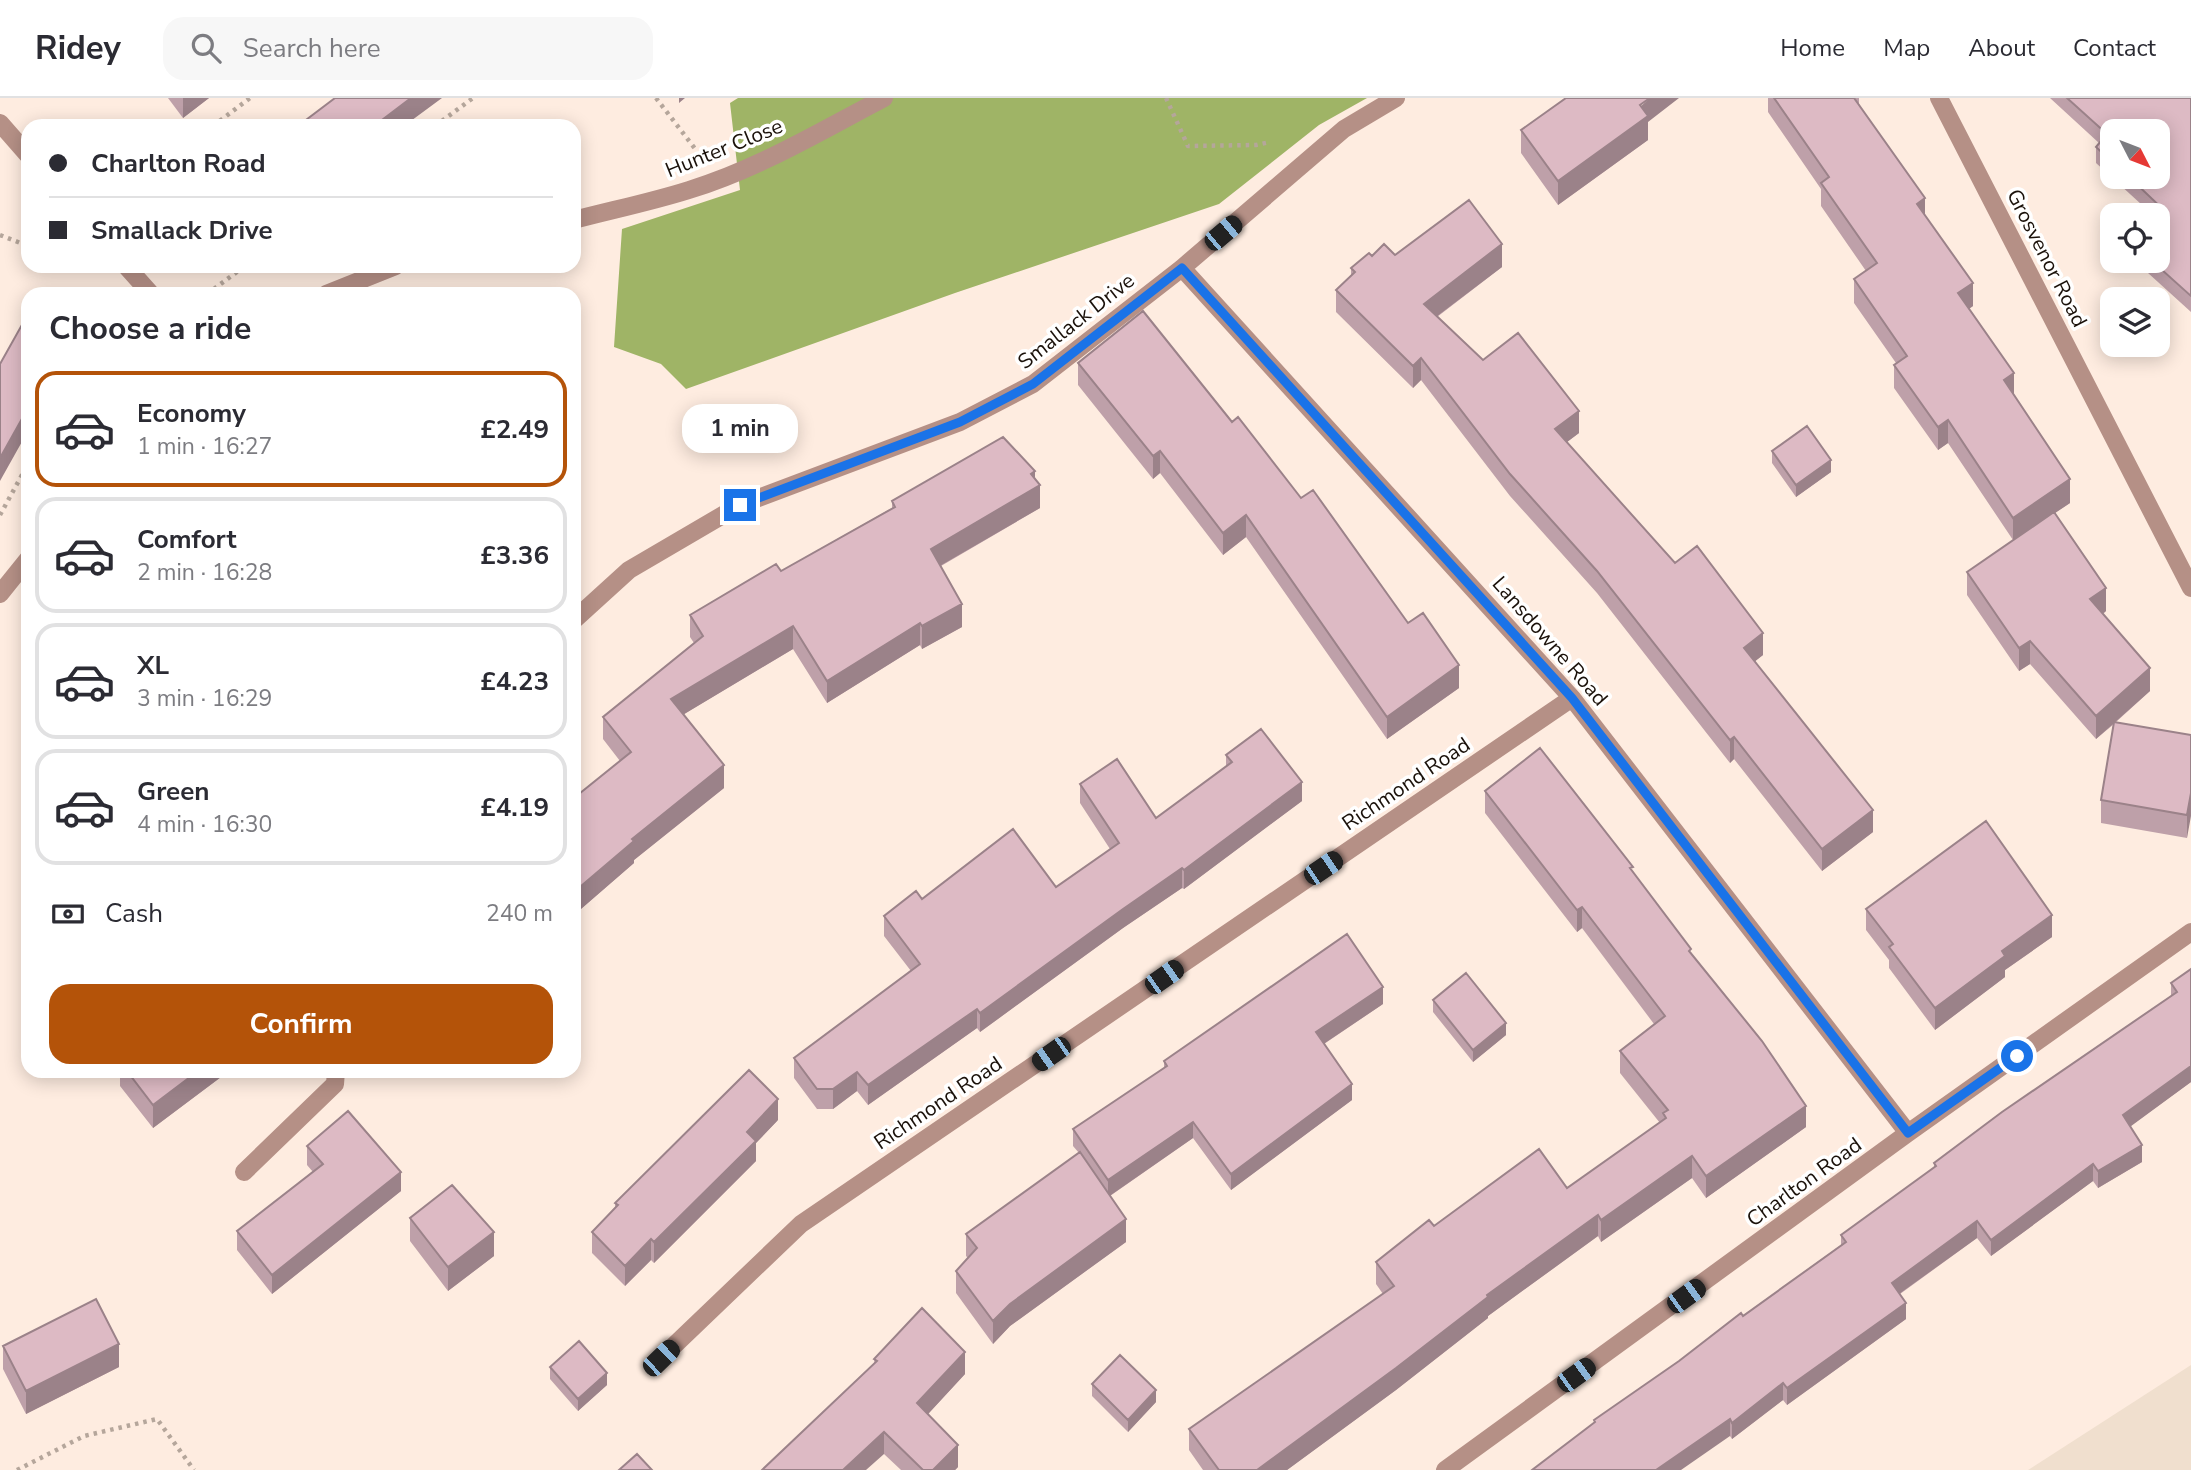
<!DOCTYPE html>
<html lang="en">
<head>
<meta charset="utf-8">
<style>
	body { margin:0; font-family:"Nunito Sans",sans-serif; background:#f7f7f7; color:#2b2b33; height:100vh; display:flex; flex-direction:column; font-size:26px; white-space:nowrap }
	* { box-sizing:border-box; margin:0 }
	p { font-size:23px; color:#7c7c81 }
	.icon { flex:none; width:38px; height:38px; fill:none; stroke:currentColor; stroke-width:2; stroke-linecap:round; stroke-linejoin:round }
	.map { position:relative; flex:1; overflow:hidden }
	.sheet { position:absolute; left:21px; top:189px; width:560px; height:791px; display:flex; flex-direction:column; background:#fff; border-radius:21px; box-shadow:0 4px 18px #0003 }
	.sheet>* { flex:none }
	.guide { position:absolute; left:21px; top:21px; width:560px; height:154px; border-radius:21px; box-shadow:0 4px 18px #0003; display:grid; align-content:center; height:154px; padding:0 28px; background:#fff }
	.needle { width:46px; rotate:132deg }
	.controls { position:absolute; left:2100px; top:21px; display:grid; gap:14px }
	.controls a { display:grid; place-items:center; width:70px; height:70px; border-radius:14px; background:#fff; box-shadow:0 4px 18px #0003; font-size:35px }
	.end { position:absolute; width:32px; height:32px; margin:-16px; border:9px solid #1a73e8; background:#fff; box-shadow:0 0 0 4px #fff }
	.from { border-radius:50% }
	.bubble { position:absolute; height:49px; border-radius:21px; background:#fff; box-shadow:0 4px 18px #0003; font-size:23px; font-weight:700; line-height:49px; text-align:center }
	.car { position:absolute; width:21px; height:42px; margin:-21px -10px; border-radius:9px; box-shadow:0 0 5px 2px #0007; background:linear-gradient(#222 24%,#8ab4d8 0 40%,#222 0 76%,#8ab4d8 0 86%,#222 0) }
	.guide b { display:flex; align-items:center; gap:24px; height:66px; font-size:26px }
	.guide b+b { border-top:2px solid #e1e1e2 }
	.guide i { width:18px; height:18px; background:#2b2b33 }
	ul { padding:0; list-style:none }
	li { display:flex; align-items:center; gap:21px; height:116px; margin:0 14px 10px; padding:0 14px; border:4px solid #e1e1e2; border-radius:21px }
	li div { flex:1 }
	li b { display:block; font-size:26px }
	li em { font-style:normal; font-weight:700 }
	li.active { border-color:#b45309 }
	li>.icon { width:63px; height:63px; stroke-width:1.5 }
	h2 { padding:0 28px; font-size:32px; line-height:84px }
	.pay { display:flex; align-items:center; gap:18px; height:77px; padding:0 28px; font-size:26px }
	.pay p { margin-inline-start:auto }
	.cta { display:flex; gap:14px; margin-top:auto; padding:14px 28px }
	.cta a { flex:1; height:80px; border-radius:21px; background:#b45309; color:#fff; font-size:28px; font-weight:700; line-height:80px; text-align:center }
	header { display:flex; align-items:center; gap:42px; box-sizing:border-box; height:98px; padding:0 35px; background:#fff; border-bottom:2px solid #e1e1e2 }
	header strong { font-size:33px }
	nav { display:flex; gap:38px; margin-inline-start:auto; font-size:24px }
	.search { width:490px; height:63px; background:#f7f7f7; display:flex; align-items:center; gap:18px; box-sizing:border-box; padding:0 24px; border-radius:21px; color:#7c7c81; font-size:26px }
	.map>svg:first-child { display:block }
</style>
</head>
<body>
<header>
<strong>Ridey</strong>
<div class="search"><svg class="icon" aria-label="search" viewBox="0 0 24 24"><circle cx="10" cy="10" r="6"/><path d="M15 15l6 6"/></svg>Search here</div>
<nav><a>Home</a><a>Map</a><a>About</a><a>Contact</a></nav>
</header>
<div class="map">
<svg width="2191" height="1372" viewBox="0 0 2191 1372">
	<rect width="100%" height="100%" fill="#feece0"/>
	<path fill="#f0dfce" d="M 2191,1267 L 2191,1372 L 2028,1372 Z"/>
	<path fill="#9fb466" d="M 738,0 L 1367,0 L 1319,27 L 1219,106 L 955,195 L 686,291 L 661,266 L 614,249 L 622,131 L 740,92 L 730,5 Z"/>
	<g fill="none" stroke-linecap="round" stroke-linejoin="round">
		<path stroke="#b5a69b" stroke-width="4.5" stroke-dasharray="3.5 5" stroke-linecap="butt" d="M 656,0 L 696,52
			M 1166,0 L 1188,48 L 1256,47 L 1270,44
			M 213,28 L 250,0
			M 435,28 L 473,0
			M 0,137 L 28,148
			M 207,196 L 245,168
			M 0,417 L 28,366
			M 17,1372 L 84,1338 L 157,1321 L 194,1372"/>
		<path stroke="#b59086" stroke-width="18" d="M 1939,0 L 2191,490
			M 0,25 L 28,57
			M 574,122 C 612,112 651,104 689,92 C 758,71 821,33 884,0
			M 126,168 L 151,196
			M 1182,170 L 1572,600 L 1908,1035
			M 326,196 L 396,168
			M 0,496 L 28,461
			M 574,522 L 629,472 L 740,407 L 960,324 L 1033,286 L 1182,170 L 1344,31 L 1396,0
			M 244,1074 L 335,986 L 336,973
			M 661,1260 L 801,1126 L 1572,600
			M 1445,1372 L 1908,1035 L 2191,834"/>
	</g>
	<path fill="#bea0a9" fill-rule="evenodd" d="M 168,0 L 209,0 L 183,20 Z
		M 1768,0 L 1859,0 L 1859,6 L 1925,117 L 1973,208 L 1969,211 L 2070,405 L 2055,415 L 2106,513 L 2103,516 L 2150,593 L 2116,624 L 2191,637 L 2187,740 L 2101,725 L 2101,702 L 2114,626 L 2096,641 L 2030,566 L 2019,573 L 1967,497 L 1967,474 L 2013,442 L 1948,345 L 1938,352 L 1894,290 L 1894,267 L 1896,265 L 1854,205 L 1854,181 L 1866,173 L 1821,108 L 1821,91 L 1768,14 Z
		M 2050,0 L 2191,0 L 2191,214 L 2137,165 L 2137,163 L 2158,163 L 2159,123 L 2158,122 L 2158,117 L 2153,117 L 2096,65 L 2096,49 L 2099,45 ZM 2112,33 L 2158,79 L 2112,79 Z
		M 1648,24 L 1648,42 L 1558,107 L 1521,55 L 1521,32 Z
		M 1395,157 L 1502,169 L 1437,219 L 1483,262 L 1579,335 L 1567,344 L 1675,465 L 1763,557 L 1755,563 L 1873,734 L 1822,773 L 1734,661 L 1730,665 L 1597,495 L 1510,398 L 1421,282 L 1413,290 L 1336,214 L 1336,192 L 1351,177 L 1351,170 L 1372,158 Z
		M 1078,265 L 1232,324 L 1301,400 L 1408,525 L 1459,590 L 1387,641 L 1246,439 L 1223,457 L 1160,375 L 1153,381 L 1078,287 Z
		M 1772,353 L 1831,374 L 1796,399 L 1772,365 Z
		M 1035,381 L 1040,410 L 941,468 L 962,529 L 922,551 L 920,547 L 827,605 L 793,551 L 684,616 L 724,690 L 634,762 L 634,765 L 574,817 L 574,700 L 620,663 L 603,641 L 603,619 L 694,545 L 690,539 L 690,517 L 781,473 L 892,410 L 892,403 Z
		M 1226,657 L 1302,703 L 1184,791 L 1182,790 L 1123,830 L 980,934 L 977,930 L 868,1007 L 857,993 L 833,1011 L 817,1011 L 794,980 L 794,960 L 911,873 L 884,838 L 884,818 L 922,801 L 1056,789 L 1110,751 L 1080,705 L 1080,686 L 1156,720 L 1226,669 Z
		M 1485,693 L 1633,774 L 1691,855 L 1806,1029 L 1706,1100 L 1692,1080 L 1601,1144 L 1598,1138 L 1488,1218 L 1488,1220 L 1396,1292 L 1287,1372 L 1203,1372 L 1189,1352 L 1189,1331 L 1383,1196 L 1376,1186 L 1376,1164 L 1434,1128 L 1567,1090 L 1660,1025 L 1620,975 L 1620,953 L 1654,926 L 1582,830 L 1577,834 L 1485,715 Z
		M 1866,811 L 2052,839 L 2005,872 L 2005,879 L 1935,932 L 1889,870 L 1889,862 L 1866,832 Z
		M 2191,871 L 2191,984 L 2130,1028 L 2142,1064 L 2098,1090 L 2093,1083 L 1991,1158 L 1977,1140 L 1900,1196 L 1906,1221 L 1787,1307 L 1783,1302 L 1732,1341 L 1730,1338 L 1594,1325 L 1594,1322 L 1743,1218 L 1841,1147 L 1841,1137 L 1934,1070 L 1934,1065 L 2171,899 L 2171,885 Z
		M 1433,902 L 1506,937 L 1473,964 L 1433,914 Z
		M 1383,906 L 1324,946 L 1352,1002 L 1231,1092 L 1193,1040 L 1110,1098 L 1126,1144 L 1010,1228 L 993,1246 L 956,1195 L 956,1173 L 968,1160 L 966,1158 L 966,1136 L 1079,1055 L 1073,1048 L 1073,1031 L 1164,970 L 1164,963 Z
		M 120,973 L 221,973 L 221,979 L 153,1030 L 120,988 Z
		M 778,1022 L 756,1045 L 756,1063 L 654,1165 L 651,1162 L 625,1188 L 592,1155 L 592,1134 L 615,1109 L 615,1105 Z
		M 307,1048 L 401,1093 L 272,1196 L 237,1152 L 237,1133 L 313,1074 L 307,1067 Z
		M 410,1120 L 494,1158 L 448,1193 L 410,1143 Z
		M 3,1248 L 119,1269 L 26,1316 L 3,1271 Z
		M 874,1261 L 965,1276 L 928,1316 L 958,1369 L 955,1372 L 901,1372 L 884,1356 Z
		M 550,1269 L 607,1287 L 578,1313 L 550,1281 Z
		M 1092,1286 L 1156,1304 L 1128,1334 L 1092,1298 Z"/>
	<path fill="#9b8289" d="M 183,0 L 209,0 L 183,20 Z
		M 411,0 L 442,0 L 404,28 L 374,28 Z
		M 679,0 L 685,0 L 679,5 Z
		M 1650,0 L 1679,0 L 1648,24 L 1648,42 L 1558,107 L 1558,83 Z
		M 1925,100 L 1925,123 L 1917,106 Z
		M 1502,146 L 1502,169 L 1424,228 L 1424,206 Z
		M 1973,185 L 1973,208 L 1958,218 L 1958,195 Z
		M 1421,260 L 1421,282 L 1413,290 L 1413,268 Z
		M 2014,275 L 2014,298 L 2004,282 Z
		M 28,310 L 28,333 L 0,383 L 0,360 Z
		M 1579,313 L 1579,335 L 1555,353 L 1555,331 Z
		M 1948,322 L 1948,345 L 1938,352 L 1938,329 Z
		M 1160,353 L 1160,375 L 1153,381 L 1153,358 Z
		M 1831,362 L 1831,374 L 1796,399 L 1796,387 Z
		M 1035,373 L 1035,390 L 1040,387 L 1040,410 L 931,473 L 931,451 Z
		M 2070,381 L 2070,405 L 2013,443 L 2013,420 Z
		M 1246,417 L 1246,439 L 1223,457 L 1223,435 Z
		M 2106,490 L 2106,513 L 2090,525 L 2090,501 Z
		M 962,506 L 962,529 L 922,551 L 922,528 Z
		M 920,525 L 920,547 L 827,605 L 827,583 Z
		M 793,528 L 793,551 L 671,624 L 671,601 Z
		M 1763,535 L 1763,557 L 1744,572 L 1744,550 Z
		M 2030,543 L 2030,566 L 2019,573 L 2019,550 Z
		M 1459,567 L 1459,590 L 1387,641 L 1387,619 Z
		M 2150,570 L 2150,593 L 2096,641 L 2096,618 Z
		M 1734,639 L 1734,661 L 1730,665 L 1730,642 Z
		M 724,667 L 724,690 L 634,762 L 634,765 L 574,817 L 574,794 L 632,741 Z
		M 1302,684 L 1302,703 L 1184,791 L 1184,772 Z
		M 2191,695 L 2191,718 L 2187,740 L 2187,717 Z
		M 1873,712 L 1873,734 L 1822,773 L 1822,751 Z
		M 1182,770 L 1182,790 L 1123,830 L 980,934 L 980,915 L 1123,811 Z
		M 1582,809 L 1582,830 L 1577,834 L 1577,812 Z
		M 2052,817 L 2052,839 L 2005,872 L 2005,879 L 1935,932 L 1935,910 L 2002,853 Z
		M 1383,889 L 1383,906 L 1316,951 L 1316,934 Z
		M 977,911 L 977,930 L 868,1007 L 868,987 Z
		M 1506,925 L 1506,937 L 1473,964 L 1473,952 Z
		M 2191,968 L 2191,984 L 2123,1034 L 2123,1017 Z
		M 198,973 L 221,973 L 221,979 L 153,1030 L 153,1007 Z
		M 857,974 L 857,993 L 833,1011 L 833,991 Z
		M 1352,986 L 1352,1002 L 1231,1092 L 1231,1076 Z
		M 778,1001 L 778,1022 L 756,1045 L 756,1063 L 654,1165 L 654,1144 L 747,1034 Z
		M 1806,1008 L 1806,1029 L 1706,1100 L 1706,1078 Z
		M 1193,1024 L 1193,1040 L 1108,1099 L 1108,1082 Z
		M 2142,1047 L 2142,1064 L 2098,1090 L 2098,1073 Z
		M 1692,1058 L 1692,1080 L 1601,1144 L 1601,1122 Z
		M 2093,1066 L 2093,1083 L 1991,1158 L 1991,1142 Z
		M 401,1074 L 401,1093 L 272,1196 L 272,1177 Z
		M 1598,1117 L 1598,1138 L 1488,1218 L 1488,1220 L 1396,1292 L 1287,1372 L 1257,1372 L 1487,1197 Z
		M 1126,1121 L 1126,1144 L 1010,1228 L 993,1246 L 993,1223 L 1010,1206 Z
		M 1977,1123 L 1977,1140 L 1892,1201 L 1892,1185 Z
		M 494,1134 L 494,1158 L 448,1193 L 448,1169 Z
		M 651,1141 L 651,1162 L 625,1188 L 625,1168 Z
		M 1906,1205 L 1906,1221 L 1787,1307 L 1787,1290 Z
		M 119,1246 L 119,1269 L 26,1316 L 26,1293 Z
		M 965,1254 L 965,1276 L 917,1328 L 917,1305 Z
		M 607,1275 L 607,1287 L 578,1313 L 578,1301 Z
		M 1783,1285 L 1783,1302 L 1732,1341 L 1732,1325 Z
		M 1156,1292 L 1156,1304 L 1128,1334 L 1128,1322 Z
		M 1730,1321 L 1730,1338 L 1681,1372 L 1656,1372 Z
		M 884,1334 L 884,1356 L 866,1372 L 843,1372 Z
		M 958,1347 L 958,1369 L 955,1372 L 933,1372 Z"/>
	<path fill="#ddbac4" stroke="#9b8289" stroke-width="2" d="M 335,0 L 411,0 L 374,28 L 298,28 Z
		M 1566,0 L 1650,0 L 1640,7 L 1648,18 L 1558,83 L 1521,32 Z
		M 1774,0 L 1854,0 L 1925,100 L 1917,106 L 1973,185 L 1958,195 L 2014,275 L 2004,282 L 2070,381 L 2013,420 L 1948,322 L 1938,329 L 1894,267 L 1907,258 L 1854,181 L 1877,165 L 1821,85 L 1829,79 Z
		M 2067,0 L 2191,0 L 2191,198 L 2152,163 L 2158,163 L 2158,125 L 2167,115 L 2129,79 L 2158,79 L 2158,33 L 2112,33 L 2112,64 L 2096,49 L 2107,36 Z
		M 1469,102 L 1502,146 L 1424,206 L 1483,262 L 1518,235 L 1579,313 L 1555,331 L 1675,465 L 1697,448 L 1763,535 L 1744,550 L 1873,712 L 1822,751 L 1734,639 L 1730,642 L 1597,473 L 1510,376 L 1421,260 L 1413,268 L 1336,192 L 1355,174 L 1351,170 L 1369,155 L 1372,158 L 1384,146 L 1395,157 Z
		M 1143,213 L 1232,324 L 1238,319 L 1301,400 L 1313,392 L 1408,525 L 1423,515 L 1459,567 L 1387,619 L 1246,417 L 1223,435 L 1160,353 L 1153,358 L 1078,265 Z
		M 28,216 L 28,310 L 0,360 L 0,266 Z
		M 1807,328 L 1831,362 L 1796,387 L 1772,353 Z
		M 1003,339 L 1035,373 L 1031,376 L 1040,387 L 931,451 L 962,506 L 922,528 L 920,525 L 827,583 L 793,528 L 671,601 L 724,667 L 632,741 L 634,743 L 574,794 L 574,700 L 631,654 L 603,619 L 703,538 L 690,517 L 776,466 L 781,473 L 895,409 L 892,403 Z
		M 2054,414 L 2106,490 L 2090,501 L 2150,570 L 2096,618 L 2030,543 L 2019,550 L 1967,474 Z
		M 2114,624 L 2191,637 L 2191,695 L 2187,717 L 2101,702 Z
		M 1261,631 L 1302,684 L 1184,772 L 1182,770 L 1123,811 L 980,915 L 977,911 L 868,987 L 857,974 L 833,991 L 817,991 L 794,960 L 920,866 L 884,818 L 916,793 L 922,801 L 1013,731 L 1056,789 L 1119,745 L 1080,686 L 1117,661 L 1156,720 L 1232,664 L 1226,657 Z
		M 1540,650 L 1633,769 L 1630,770 L 1691,851 L 1689,853 L 1762,943 L 1806,1008 L 1706,1078 L 1692,1058 L 1601,1122 L 1598,1117 L 1487,1197 L 1488,1199 L 1396,1270 L 1257,1372 L 1219,1372 L 1189,1331 L 1394,1188 L 1376,1164 L 1429,1122 L 1434,1128 L 1539,1051 L 1567,1090 L 1666,1020 L 1663,1015 L 1668,1012 L 1620,953 L 1665,918 L 1582,809 L 1577,812 L 1485,693 Z
		M 1986,723 L 2052,817 L 2002,853 L 2005,858 L 1935,910 L 1889,849 L 1893,846 L 1866,811 Z
		M 1347,836 L 1383,889 L 1316,934 L 1352,986 L 1231,1076 L 1193,1024 L 1108,1082 L 1073,1031 L 1167,968 L 1164,963 Z
		M 2191,871 L 2191,968 L 2123,1017 L 2142,1047 L 2098,1073 L 2093,1066 L 1991,1142 L 1977,1123 L 1892,1185 L 1906,1205 L 1787,1290 L 1783,1285 L 1732,1325 L 1730,1321 L 1656,1372 L 1532,1372 L 1595,1324 L 1594,1322 L 1679,1263 L 1741,1215 L 1743,1218 L 1846,1144 L 1841,1137 L 1936,1068 L 1934,1065 L 2002,1014 L 2177,894 L 2171,885 Z
		M 1466,875 L 1506,925 L 1473,952 L 1433,902 Z
		M 749,972 L 778,1001 L 747,1034 L 756,1043 L 654,1144 L 651,1141 L 625,1168 L 592,1134 L 618,1107 L 615,1105 Z
		M 127,973 L 198,973 L 153,1007 Z
		M 348,1013 L 401,1074 L 272,1177 L 237,1133 L 323,1066 L 307,1048 Z
		M 1080,1054 L 1126,1121 L 1010,1206 L 993,1223 L 956,1173 L 977,1150 L 966,1136 Z
		M 452,1087 L 494,1134 L 448,1169 L 410,1120 Z
		M 96,1201 L 119,1246 L 26,1293 L 3,1248 Z
		M 922,1210 L 965,1254 L 917,1305 L 958,1347 L 933,1372 L 923,1372 L 884,1334 L 843,1372 L 762,1372 L 877,1263 L 874,1261 Z
		M 579,1243 L 607,1275 L 578,1301 L 550,1269 Z
		M 1120,1257 L 1156,1292 L 1128,1322 L 1092,1286 Z
		M 637,1356 L 652,1372 L 619,1372 Z"/>
	<g fill="none" stroke-linecap="round" stroke-linejoin="round">
		<path stroke="#1a73e8" stroke-width="9" d="M 740,407 L 960,324 L 1033,286 L 1182,170 L 1572,600 L 1908,1035 L 2017,958"/>
	</g>
	<g text-anchor="middle" dominant-baseline="central" stroke-width="7" stroke-linejoin="round" paint-order="stroke">
		<g font-size="21" fill="#1a110a" stroke="#fff">
			<text transform="translate(724 50) rotate(-22)">Hunter Close</text>
			<text transform="translate(2047 160) rotate(63)">Grosvenor Road</text>
			<text transform="translate(1076 223) rotate(-38)">Smallack Drive</text>
			<text transform="translate(1550 543) rotate(49)">Lansdowne Road</text>
			<text transform="translate(1406 686) rotate(-34)">Richmond Road</text>
			<text transform="translate(938 1005) rotate(-34)">Richmond Road</text>
			<text transform="translate(1804 1084) rotate(-36)">Charlton Road</text>
		</g>
	</g>
</svg>
<div class="controls">
<a><svg class="needle" viewBox="-14 -14 28 28"><path d="M0-13l5 13h-10z" fill="#e53935"/><path d="M0 13l5-13h-10z" fill="#7c7c81"/></svg></a>
<a><svg class="icon" aria-label="locate" viewBox="0 0 24 24"><circle cx="12" cy="12" r="6"/><path d="M12 2v4M12 18v4M2 12h4M18 12h4"/></svg></a>
<a><svg class="icon" aria-label="layers" viewBox="0 0 24 24"><path d="M12 4l9 5-9 5-9-5zM3 14l9 5 9-5"/></svg></a>
</div>
<i class="end from" style="left:2017px;top:958px"></i>
<i class="end" style="left:740px;top:407px"></i>
<div class="bubble" style="left:682px;top:306px;width:116px">1 min</div>
<i class="car" style="left:1223px;top:135px;rotate:50deg"></i>
<i class="car" style="left:1323px;top:770px;rotate:56deg"></i>
<i class="car" style="left:1164px;top:879px;rotate:55deg"></i>
<i class="car" style="left:1051px;top:956px;rotate:235deg"></i>
<i class="car" style="left:1686px;top:1198px;rotate:54deg"></i>
<i class="car" style="left:661px;top:1260px;rotate:46deg"></i>
<i class="car" style="left:1576px;top:1277px;rotate:54deg"></i>
<div class="guide">
<b><i class="from"></i>Charlton Road</b>
<b><i></i>Smallack Drive</b>
</div>
<section class="sheet">
<h2>Choose a ride</h2>
<ul>
<li class="active"><svg class="icon" aria-label="car" viewBox="0 0 24 24"><path d="M5 17H2v-5l4-1 3-4h7l3 4 3 1v5h-3M9 17h6M6 11h13"/><circle cx="7" cy="17" r="2"/><circle cx="17" cy="17" r="2"/></svg><div><b>Economy</b><p>1 min · 16:27</p></div><em>£2.49</em></li>
<li><svg class="icon" aria-label="car" viewBox="0 0 24 24"><path d="M5 17H2v-5l4-1 3-4h7l3 4 3 1v5h-3M9 17h6M6 11h13"/><circle cx="7" cy="17" r="2"/><circle cx="17" cy="17" r="2"/></svg><div><b>Comfort</b><p>2 min · 16:28</p></div><em>£3.36</em></li>
<li><svg class="icon" aria-label="car" viewBox="0 0 24 24"><path d="M5 17H2v-5l4-1 3-4h7l3 4 3 1v5h-3M9 17h6M6 11h13"/><circle cx="7" cy="17" r="2"/><circle cx="17" cy="17" r="2"/></svg><div><b>XL</b><p>3 min · 16:29</p></div><em>£4.23</em></li>
<li><svg class="icon" aria-label="car" viewBox="0 0 24 24"><path d="M5 17H2v-5l4-1 3-4h7l3 4 3 1v5h-3M9 17h6M6 11h13"/><circle cx="7" cy="17" r="2"/><circle cx="17" cy="17" r="2"/></svg><div><b>Green</b><p>4 min · 16:30</p></div><em>£4.19</em></li>
</ul>
<div class="pay"><svg class="icon" aria-label="cash" viewBox="0 0 24 24"><path d="M3 7h18v10H3z"/><circle cx="12" cy="12" r="2"/></svg>Cash<p>240 m</p></div>
<div class="cta"><a>Confirm</a></div>
</section>
</div>
</body>
</html>
